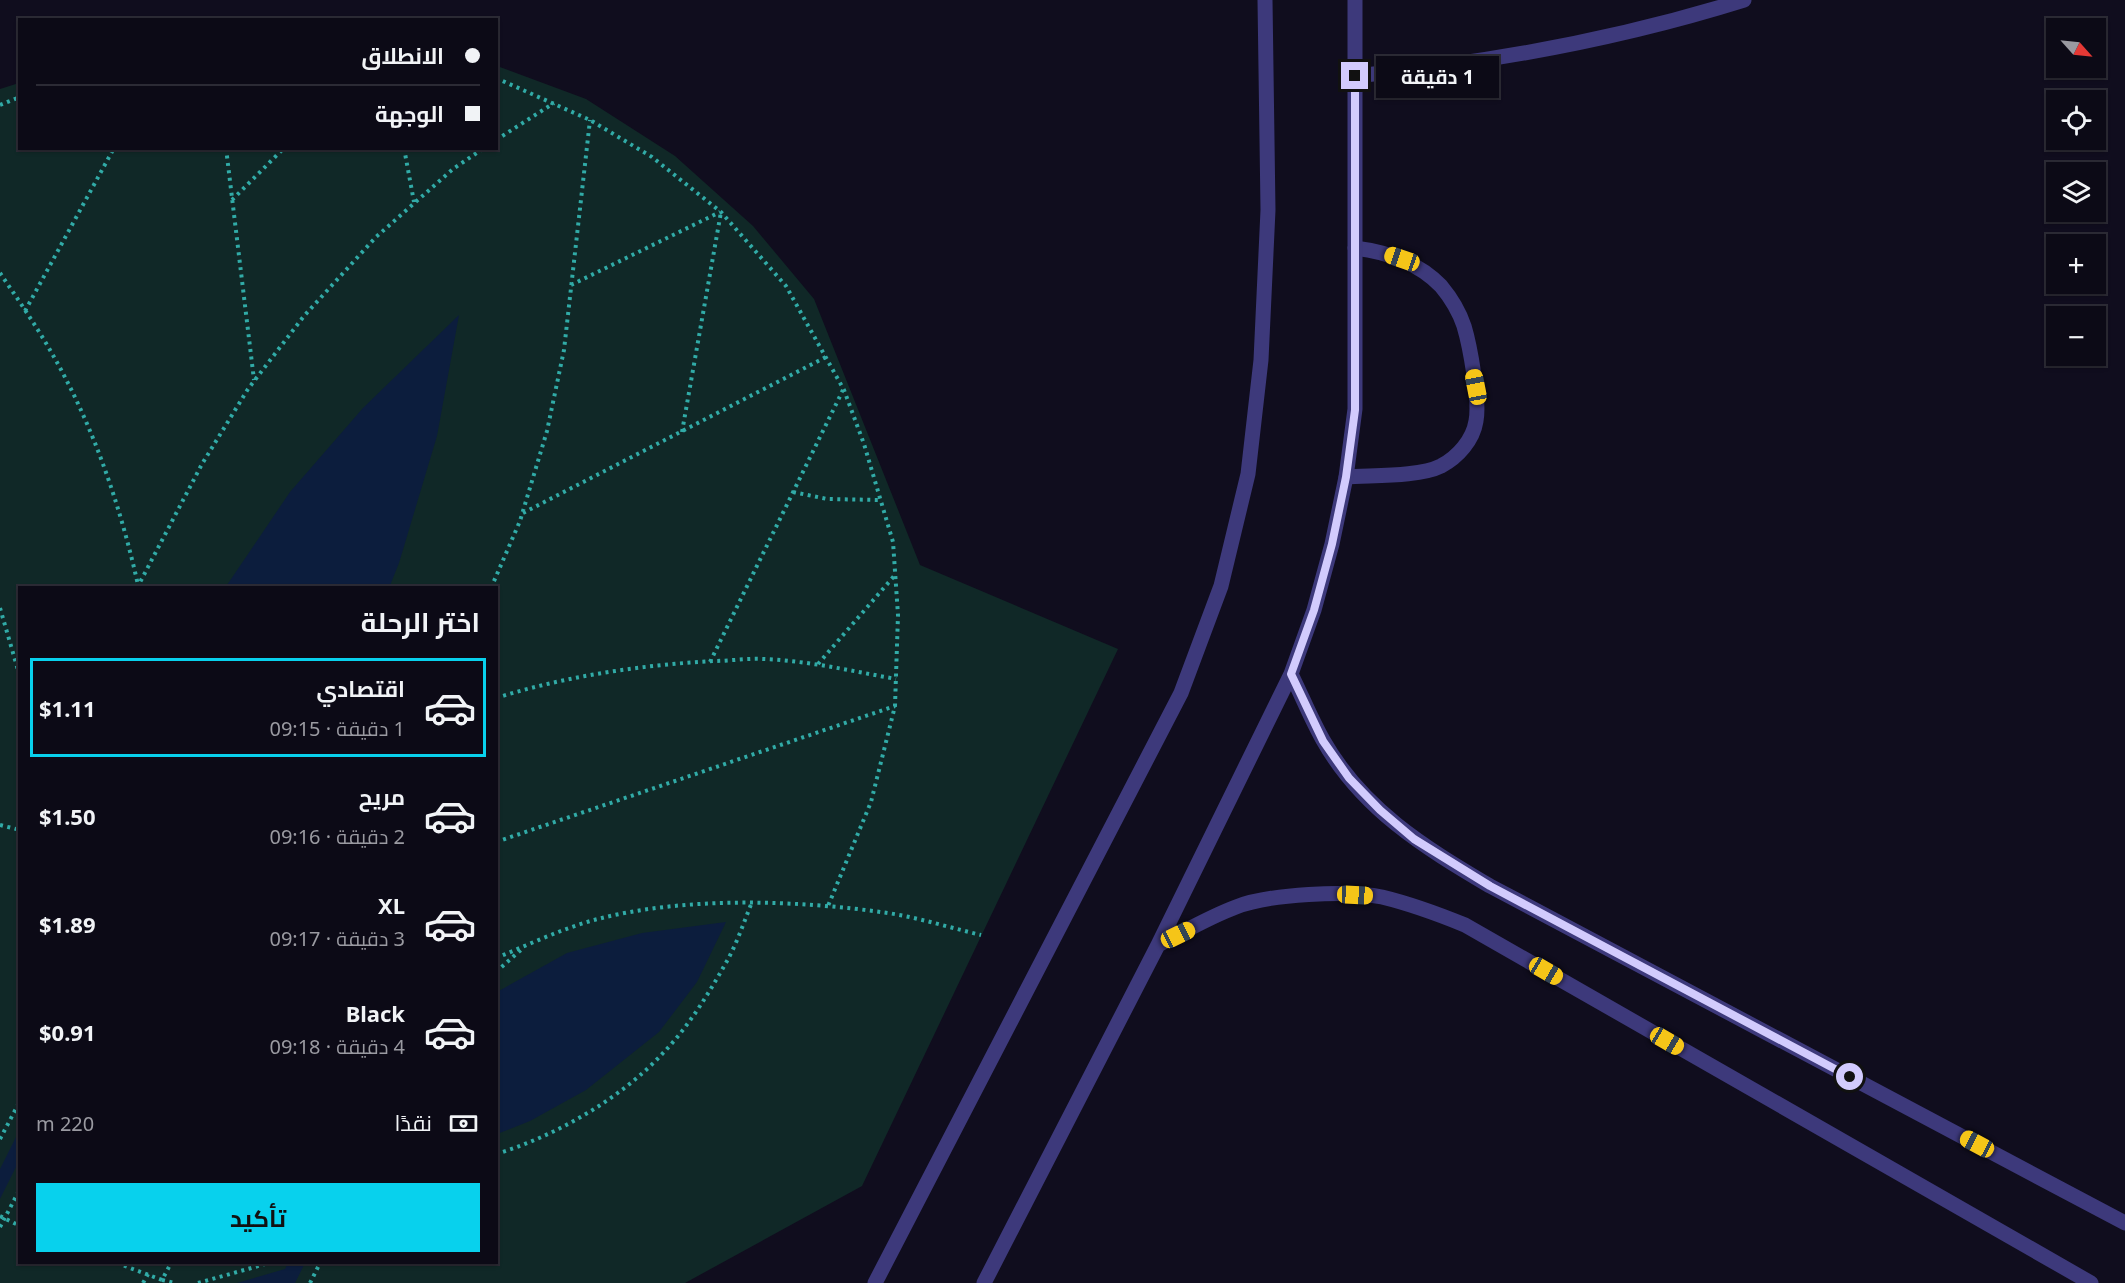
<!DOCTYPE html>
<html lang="ar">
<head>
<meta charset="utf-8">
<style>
	body { margin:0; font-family:"Noto Sans",Cairo,sans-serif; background:#1a1823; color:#f1f3f6; direction:rtl; height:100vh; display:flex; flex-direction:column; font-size:22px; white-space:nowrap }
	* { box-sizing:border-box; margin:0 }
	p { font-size:20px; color:#9a9aa1 }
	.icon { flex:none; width:33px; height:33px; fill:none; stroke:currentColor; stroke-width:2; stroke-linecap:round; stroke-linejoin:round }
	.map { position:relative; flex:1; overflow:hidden; direction:ltr }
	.panel { position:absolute; left:18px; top:586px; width:480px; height:678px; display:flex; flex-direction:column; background:#0c0a16; border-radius:0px; box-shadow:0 2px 4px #0004,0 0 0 2px #2c2b35; direction:rtl }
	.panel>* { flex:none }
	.hud { position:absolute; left:18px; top:18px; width:480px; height:132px; border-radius:0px; box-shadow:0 2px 4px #0004,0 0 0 2px #2c2b35; direction:rtl; display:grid; align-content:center; height:132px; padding:0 18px; background:#0c0a16 }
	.needle { width:39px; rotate:117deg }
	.tools { position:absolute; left:2046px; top:18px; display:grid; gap:12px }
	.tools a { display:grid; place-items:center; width:60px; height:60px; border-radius:0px; background:#0c0a16; box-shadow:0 2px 4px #0004,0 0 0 2px #2c2b35; font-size:30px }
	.end { position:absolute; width:27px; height:27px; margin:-14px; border:8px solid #d2cbfd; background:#111; box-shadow:0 0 0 3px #111 }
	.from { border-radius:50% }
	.bubble { position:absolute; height:42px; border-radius:0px; background:#0c0a16; box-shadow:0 2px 4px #0004,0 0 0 2px #2c2b35; font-size:20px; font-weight:700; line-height:42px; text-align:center; direction:rtl }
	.car { position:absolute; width:18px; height:36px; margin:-18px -9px; border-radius:8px; box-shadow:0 0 4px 2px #0007; background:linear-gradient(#f5c518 24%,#345 0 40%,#f5c518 0 76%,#345 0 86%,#f5c518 0) }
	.hud b { display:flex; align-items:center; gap:21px; height:57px; font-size:22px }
	.hud b+b { border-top:2px solid #2c2b35 }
	.hud i { width:15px; height:15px; background:#f1f3f6 }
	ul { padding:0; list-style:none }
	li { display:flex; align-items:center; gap:18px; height:99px; margin:0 12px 9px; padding:0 6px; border:3px solid transparent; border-radius:0px }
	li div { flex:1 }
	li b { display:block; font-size:22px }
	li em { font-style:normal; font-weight:700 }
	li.active { border-color:#08d1ed }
	li>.icon { width:54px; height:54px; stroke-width:1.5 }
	h2 { padding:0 18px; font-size:27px; line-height:72px }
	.pay { display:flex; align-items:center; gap:15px; height:66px; padding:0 18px; font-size:22px }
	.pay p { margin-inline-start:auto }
	.button { display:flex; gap:12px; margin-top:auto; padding:12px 18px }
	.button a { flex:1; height:69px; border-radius:0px; background:#08d1ed; color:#111; font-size:24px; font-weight:700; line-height:69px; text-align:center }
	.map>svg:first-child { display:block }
</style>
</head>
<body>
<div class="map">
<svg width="2125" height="1283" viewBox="0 0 2125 1283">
	<rect width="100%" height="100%" fill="#100d1e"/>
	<path fill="#102827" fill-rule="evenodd" d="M 497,66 L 586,99 L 675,156 L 753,226 L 814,299 L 920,565 L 1118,649 L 862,1186 L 685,1283 L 0,1283 L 0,89 L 19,83 L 20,148 L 496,148 ZM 20,588 L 496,588 L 496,1263 L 20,1263 Z"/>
	<path fill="#0c1d3d" d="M 459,315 L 437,436 L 399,563 L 389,588 L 225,588 L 290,492 L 363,408 Z
		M 726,922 L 697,982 L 659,1032 L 586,1090 L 530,1121 L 497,1134 L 497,992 L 567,953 L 642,933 Z
		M 19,1131 L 19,1161 L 0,1199 L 0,1169 Z
		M 288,1263 L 305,1263 L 295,1283 L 237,1283 L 285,1269 Z"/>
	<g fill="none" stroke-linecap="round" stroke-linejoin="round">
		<path stroke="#31aba7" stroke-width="4" stroke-dasharray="3 4.5" stroke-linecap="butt" d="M 496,78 L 590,120 L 652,157 L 721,212 L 786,286 L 844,390 L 864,444 L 893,542 L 898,615 L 895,706 L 871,802 L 828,906
			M 0,105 L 20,97
			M 496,140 L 554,103
			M 226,148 L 254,380
			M 404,148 L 414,202
			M 232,200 L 284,148
			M 0,273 C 17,298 35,324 50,350 C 92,422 120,504 138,585
			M 571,285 L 720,212
			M 25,311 L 114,148
			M 682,432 L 721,212
			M 793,492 L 827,499 L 880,500
			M 523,513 L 826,357
			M 137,588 L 202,464 L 248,389 L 304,316 L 376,237 L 453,169 L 484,148
			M 491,588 L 520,521 L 547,431 L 564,350 L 590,120
			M 0,608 L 20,677
			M 710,662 L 843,390
			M 818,664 L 895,575
			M 496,698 C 566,676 641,665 714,661 C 730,661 747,658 764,659 C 809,661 852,671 896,679
			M 0,825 L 20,830
			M 496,842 L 895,706
			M 496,958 C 528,945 561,929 594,920 C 683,896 798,900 888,913 C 920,918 951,928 981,935
			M 496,972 L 522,949
			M 0,1139 L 20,1101
			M 496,1154 C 556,1136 622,1098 664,1052 C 689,1026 709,993 727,961 C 737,943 744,922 752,902
			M 0,1216 L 20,1226
			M 0,1227 L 20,1189
			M 117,1263 L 162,1280 L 171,1263
			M 162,1280 L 175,1283
			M 143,1283 L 148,1274
			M 198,1283 L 269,1263
			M 310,1283 L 320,1263"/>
		<path stroke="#3d397b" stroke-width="15" d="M 1355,76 C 1488,63 1616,40 1744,0
			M 1346,477 C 1372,475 1419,477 1441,466 C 1458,457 1473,440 1476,421 C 1480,401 1470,346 1464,326 C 1459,311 1451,298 1441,286 C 1418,262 1388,252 1355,248"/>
		<path stroke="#3d397b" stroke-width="15" d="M 1291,674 C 1302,696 1311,719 1323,740 C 1362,809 1424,847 1490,886 L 2125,1223
			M 1158,945 C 1184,932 1209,917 1236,907 C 1269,894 1348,890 1382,897 C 1411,904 1438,914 1465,925 L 2091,1283
			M 875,1283 L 1181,693 L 1221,586 L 1248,474 L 1261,360 L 1268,210 L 1265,0
			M 984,1283 L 1158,945 L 1291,674 L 1314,610 L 1332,544 L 1346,477 L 1355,409 L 1355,0"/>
	</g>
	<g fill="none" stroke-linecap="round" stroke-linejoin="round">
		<path stroke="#d2cbfd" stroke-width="8" d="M 1355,76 L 1355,410 L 1346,477 L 1332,544 L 1314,610 L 1291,674 L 1323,741 L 1349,778 L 1380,810 L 1414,839 L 1490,886 L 1850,1077"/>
	</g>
</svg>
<div class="tools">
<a><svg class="needle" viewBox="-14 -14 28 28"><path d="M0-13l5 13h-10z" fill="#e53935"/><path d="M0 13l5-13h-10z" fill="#9a9aa1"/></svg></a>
<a><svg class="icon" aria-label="locate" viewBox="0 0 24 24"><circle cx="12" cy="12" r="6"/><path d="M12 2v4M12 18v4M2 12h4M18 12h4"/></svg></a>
<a><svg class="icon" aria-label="layers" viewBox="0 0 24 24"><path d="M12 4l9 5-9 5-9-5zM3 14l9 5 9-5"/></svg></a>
<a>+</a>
<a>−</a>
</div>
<i class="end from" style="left:1850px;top:1077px"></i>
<i class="end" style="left:1355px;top:76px"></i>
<div class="bubble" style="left:1376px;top:56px;width:123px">1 دقيقة</div>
<i class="car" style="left:1402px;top:259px;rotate:289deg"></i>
<i class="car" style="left:1476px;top:387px;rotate:349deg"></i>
<i class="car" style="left:1355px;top:895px;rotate:93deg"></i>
<i class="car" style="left:1178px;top:935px;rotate:64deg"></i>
<i class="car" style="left:1546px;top:971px;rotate:120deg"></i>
<i class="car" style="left:1667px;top:1041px;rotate:120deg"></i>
<i class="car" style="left:1977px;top:1144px;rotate:298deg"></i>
<div class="hud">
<b><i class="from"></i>الانطلاق</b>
<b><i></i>الوجهة</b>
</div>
<section class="panel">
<h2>اختر الرحلة</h2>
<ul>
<li class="active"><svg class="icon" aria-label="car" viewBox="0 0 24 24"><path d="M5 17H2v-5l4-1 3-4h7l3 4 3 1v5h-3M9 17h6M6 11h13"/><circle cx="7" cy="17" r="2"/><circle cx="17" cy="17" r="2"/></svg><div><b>اقتصادي</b><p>1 دقيقة · 09:15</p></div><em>$1.11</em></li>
<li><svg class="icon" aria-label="car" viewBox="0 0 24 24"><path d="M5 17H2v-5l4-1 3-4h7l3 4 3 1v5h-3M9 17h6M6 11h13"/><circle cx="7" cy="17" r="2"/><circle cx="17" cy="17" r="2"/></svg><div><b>مريح</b><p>2 دقيقة · 09:16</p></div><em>$1.50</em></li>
<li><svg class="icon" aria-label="car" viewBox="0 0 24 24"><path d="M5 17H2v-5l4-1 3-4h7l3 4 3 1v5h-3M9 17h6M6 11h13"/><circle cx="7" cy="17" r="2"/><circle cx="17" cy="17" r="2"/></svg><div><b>XL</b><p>3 دقيقة · 09:17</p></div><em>$1.89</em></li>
<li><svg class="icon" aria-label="car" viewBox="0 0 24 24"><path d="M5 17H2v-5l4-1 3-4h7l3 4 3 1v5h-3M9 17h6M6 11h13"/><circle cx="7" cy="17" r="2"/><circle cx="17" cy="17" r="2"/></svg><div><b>Black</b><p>4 دقيقة · 09:18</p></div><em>$0.91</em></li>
</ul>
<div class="pay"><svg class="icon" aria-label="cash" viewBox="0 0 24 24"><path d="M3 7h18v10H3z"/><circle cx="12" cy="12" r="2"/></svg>نقدًا<p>220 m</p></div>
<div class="button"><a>تأكيد</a></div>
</section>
</div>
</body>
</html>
